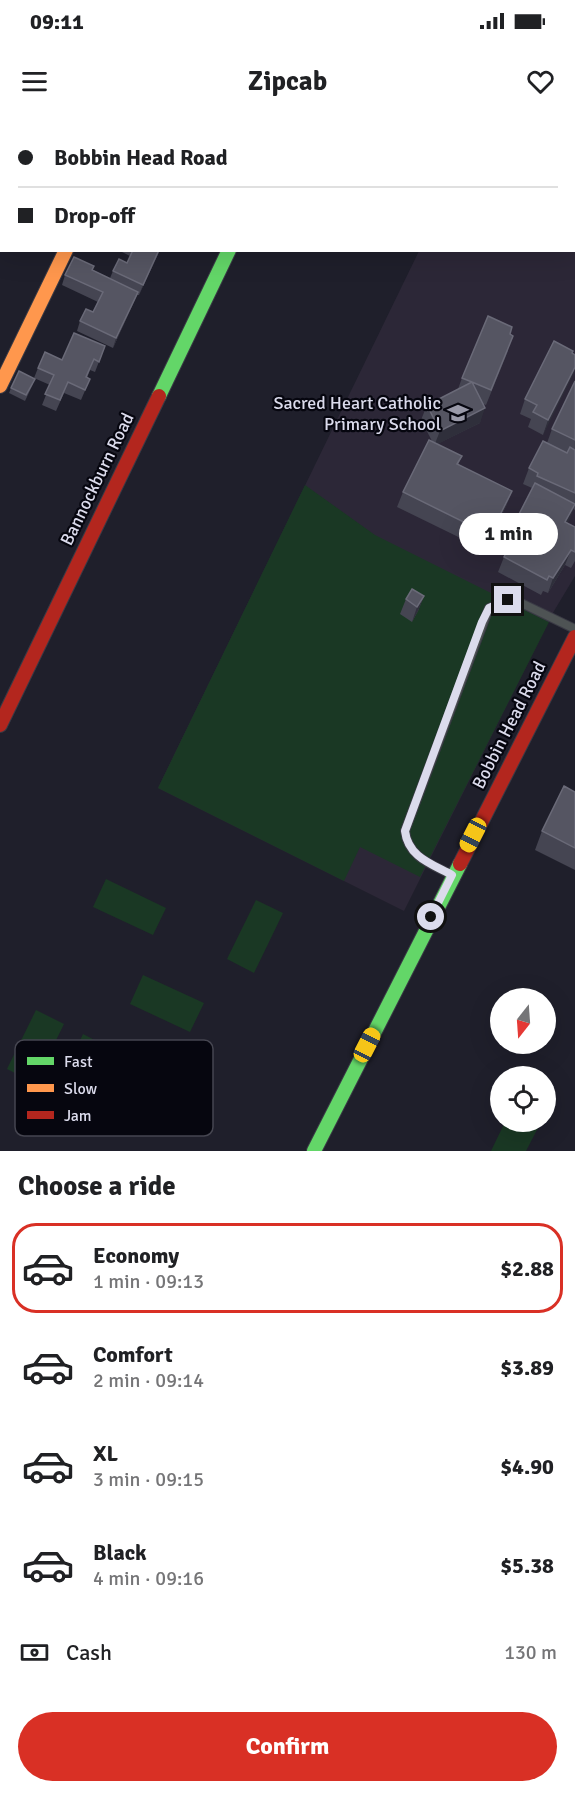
<!DOCTYPE html>
<html lang="en">
<head>
<meta charset="utf-8">
<style>
	body { margin:0; font-family:Signika,sans-serif; background:#f2f2f2; color:#202124; height:100vh; display:flex; flex-direction:column; font-size:22px; white-space:nowrap }
	* { box-sizing:border-box; margin:0 }
	p { font-size:20px; color:#757577 }
	.icon { flex:none; width:33px; height:33px; fill:none; stroke:currentColor; stroke-width:2; stroke-linecap:round; stroke-linejoin:round }
	.map { position:relative; height:1031px; overflow:hidden }
	.details { display:flex; flex-direction:column; background:#fff; flex:1 }
	.details>* { flex:none }
	.hud { position:absolute; left:0px; top:0px; width:576px; height:132px; box-shadow:0 6px 24px #0002; display:grid; align-content:center; height:132px; padding:0 18px; background:#fff }
	.needle { width:39px; rotate:197deg }
	.controls { position:absolute; left:490px; top:868px; display:grid; gap:12px }
	.controls a { display:grid; place-items:center; width:66px; height:66px; border-radius:50%; background:#fff; box-shadow:0 6px 24px #0002; font-size:30px }
	.end { position:absolute; width:27px; height:27px; margin:-14px; border:8px solid #dbdbec; background:#111; box-shadow:0 0 0 3px #111 }
	.from { border-radius:50% }
	.bubble { position:absolute; height:42px; border-radius:21px; background:#fff; box-shadow:0 6px 24px #0002; font-size:20px; font-weight:700; line-height:42px; text-align:center }
	.car { position:absolute; width:18px; height:36px; margin:-18px -9px; border-radius:8px; box-shadow:0 0 4px 2px #0007; background:linear-gradient(#f5c518 24%,#345 0 40%,#f5c518 0 76%,#345 0 86%,#f5c518 0) }
	.hud b { display:flex; align-items:center; gap:21px; height:57px; font-size:22px }
	.hud b+b { border-top:2px solid #e0e0e0 }
	.hud i { width:15px; height:15px; background:#202124 }
	ul { padding:0; list-style:none }
	li { display:flex; align-items:center; gap:18px; height:90px; margin:0 12px 9px; padding:0 6px; border:3px solid transparent; border-radius:24px }
	li div { flex:1 }
	li b { display:block; font-size:22px }
	li em { font-style:normal; font-weight:700 }
	li.on { border-color:#d93025 }
	li>.icon { width:54px; height:54px; stroke-width:1.5 }
	h2 { padding:0 18px; font-size:27px; line-height:72px }
	.pay { display:flex; align-items:center; gap:15px; height:66px; padding:0 18px; font-size:22px }
	.pay p { margin-inline-start:auto }
	.button { display:flex; gap:12px; margin-top:auto; padding:12px 18px }
	.button a { flex:1; height:69px; border-radius:36px; background:#d93025; color:#fff; font-size:24px; font-weight:700; line-height:69px; text-align:center }
	.status { display:flex; justify-content:space-between; align-items:center; height:42px; padding:0 30px; background:#fff; direction:ltr }
	.status svg { height:16px; fill:currentColor }
	header { display:flex; justify-content:space-between; align-items:center; height:78px; padding:0 18px; background:#fff; font-size:27px; font-weight:700 }
	.map>svg:first-child { display:block }
</style>
</head>
<body>
<div class="status"><b>09:11</b><svg viewBox="0 0 49 12"><path d="M0 12V9h3v3zM5 12V6h3v6zM10 12V3h3v9zM15 12V0h3v12zM26 1h20v11H26zM47 4h2v5h-2z"/></svg></div>
<header><svg class="icon" aria-label="menu" viewBox="0 0 24 24"><path d="M4 6h16M4 12h16M4 18h16"/></svg>Zipcab<svg class="icon" aria-label="heart" viewBox="0 0 24 24"><path d="M12 20l-8-8c-3-5 5-10 8-4 3-6 11-1 8 4z"/></svg></header>
<div class="map">
<svg width="575" height="1031" viewBox="0 0 575 1031">
	<rect width="100%" height="100%" fill="#1f1f2b"/>
	<path fill="#2c2737" d="M 452,0 L 575,0 L 575,456 L 554,491 L 404,791 L 158,668 L 419,131 L 574,130 L 574,2 Z"/>
	<path fill="#1a3824" d="M 305,365 L 375,415 L 549,502 L 420,757 L 360,727 L 344,761 L 158,668 Z
		M 106,759 L 166,788 L 153,815 L 93,787 Z
		M 256,780 L 283,793 L 254,853 L 227,839 Z
		M 143,855 L 204,883 L 190,912 L 130,884 Z
		M 36,890 L 64,904 L 35,963 L 7,949 Z
		M 83,914 L 110,928 L 81,988 L 54,975 Z
		M 505,1002 L 531,1002 L 539,1006 L 526,1031 L 491,1031 Z"/>
	<g fill="none" stroke-linecap="round" stroke-linejoin="round">
		<defs>
			<path id="lane" d="M 393,0 L 394,2
				M 452,755 C 431,744 408,737 405,711 L 489,488 L 508,480 L 515,480 L 575,509"/>
			<path id="street" d="M 129,2 L 129,0
				M 291,2 L 292,0"/>
			<path id="fast" d="M 159,276 L 229,130
				M 314,1031 L 460,744"/>
			<path id="slow" d="M 0,266 L 66,130"/>
			<path id="jam" d="M 0,605 L 159,276
				M 460,744 L 575,517"/>
		</defs>
		<use href="#lane" stroke="#3a3a45" stroke-width="10"/>
		<use href="#street" stroke="#3a3a45" stroke-width="18"/>
		<use href="#fast" stroke="#3a3a45" stroke-width="16"/>
		<use href="#slow" stroke="#3a3a45" stroke-width="16"/>
		<use href="#jam" stroke="#3a3a45" stroke-width="16"/>
		<use href="#lane" stroke="#4e5354" stroke-width="8"/>
		<use href="#street" stroke="#4e5354" stroke-width="15"/>
		<use href="#fast" stroke="#63d668" stroke-width="14"/>
		<use href="#slow" stroke="#ff974d" stroke-width="14"/>
		<use href="#jam" stroke="#b3261e" stroke-width="14"/>
	</g>
	<path fill="#454552" d="M 118,130 L 160,130 L 139,175 L 137,175 L 113,228 L 77,211 L 80,201 L 93,192 L 98,182 L 62,165 L 65,155 L 93,150 L 110,158 L 113,151 L 127,143 L 130,136 Z
		M 510,214 L 508,231 L 486,285 L 483,284 L 480,303 L 437,324 L 462,336 L 458,345 L 512,371 L 506,386 L 485,430 L 397,387 L 403,372 L 432,321 L 421,300 L 427,285 L 458,269 L 462,258 Z
		M 105,226 L 95,252 L 90,250 L 87,258 L 90,259 L 81,280 L 64,273 L 56,291 L 42,285 L 50,265 L 34,258 L 38,248 Z
		M 572,233 L 575,235 L 543,315 L 528,307 L 531,299 L 520,294 L 525,279 Z
		M 575,261 L 575,390 L 573,389 L 567,403 L 575,407 L 575,441 L 571,448 L 565,445 L 548,473 L 543,471 L 541,475 L 498,452 L 504,437 L 514,417 L 510,415 L 516,400 L 532,368 L 523,364 L 529,348 L 547,323 L 552,309 Z
		M 33,264 L 25,281 L 9,273 L 11,268 Z
		M 424,476 L 418,491 L 412,502 L 400,494 L 406,479 Z
		M 575,672 L 575,750 L 535,730 L 542,711 Z"/>
	<path fill="#2f2f3b" d="M 159,130 L 160,130 L 139,175 L 143,165 Z
		M 138,172 L 134,182 L 113,228 L 116,218 Z
		M 575,247 L 574,253 L 543,315 L 548,300 Z
		M 485,288 L 480,303 L 434,326 L 440,311 Z
		M 512,371 L 506,386 L 485,430 L 490,415 Z
		M 575,384 L 570,399 L 560,417 L 565,402 Z
		M 571,430 L 565,445 L 548,473 L 553,458 Z
		M 424,476 L 418,491 L 412,502 L 417,487 Z"/>
	<path fill="#555562" stroke="#6a6a78" stroke-width="1.5" d="M 188,0 L 214,0 L 214,2 L 187,2 Z
		M 133,130 L 159,130 L 143,165 L 113,151 L 119,139 L 127,143 Z
		M 74,137 L 94,146 L 92,150 L 138,172 L 116,218 L 80,201 L 86,189 L 93,192 L 103,172 L 65,155 Z
		M 488,196 L 512,207 L 510,214 L 513,216 L 491,270 L 472,262 L 485,288 L 440,311 L 427,285 L 472,262 L 462,258 Z
		M 74,213 L 105,226 L 99,242 L 94,239 L 86,257 L 90,259 L 85,270 L 68,262 L 60,280 L 45,274 L 54,255 L 38,248 L 45,232 L 62,240 Z
		M 554,221 L 573,231 L 572,233 L 575,235 L 575,247 L 548,300 L 533,292 L 537,285 L 525,279 Z
		M 19,251 L 35,259 L 26,275 L 11,268 Z
		M 575,261 L 575,320 L 552,309 Z
		M 429,320 L 462,336 L 457,344 L 512,371 L 490,415 L 403,372 Z
		M 543,321 L 567,333 L 570,327 L 575,330 L 575,373 L 537,356 L 538,353 L 529,348 Z
		M 535,363 L 575,384 L 565,402 L 575,407 L 575,432 L 571,430 L 553,458 L 549,456 L 547,460 L 504,437 L 522,403 L 516,400 Z
		M 412,469 L 424,476 L 417,487 L 406,479 Z
		M 564,666 L 575,672 L 575,728 L 542,711 Z"/>
	<g fill="none" stroke-linecap="round" stroke-linejoin="round">
		<path stroke="#dbdbec" stroke-width="8" d="M 431,797 L 452,755 C 432,744 408,737 405,711 L 482,502 L 489,488 L 508,480"/>
	</g>
	<defs>
		<symbol id="school-bare" viewBox="-9 -9 18 18"><path d="M0-5L7-2L0 1L-7-2ZM-4 1L0 2.5L4 1V4Q0 6-4 4Z" fill="#9999a8" stroke="#06060f" stroke-width="2.5" paint-order="stroke"/></symbol>
	</defs>
	<g fill-rule="evenodd">
		<use href="#school-bare" x="443" y="278" width="30" height="30"/>
	</g>
	<g text-anchor="middle" dominant-baseline="central" stroke-width="4.5" stroke-linejoin="round" paint-order="stroke">
		<g font-size="18" fill="#dbdbec" stroke="#06060f" text-anchor="end">
			<text x="441" y="283">Sacred Heart Catholic<tspan x="441" dy="21">Primary School</tspan></text>
		</g>
		<g font-size="18" fill="#dbdbec" stroke="#06060f">
			<text transform="translate(97 359) rotate(-64)">Bannockburn Road</text>
			<text transform="translate(509 605) rotate(-63)">Bobbin Head Road</text>
		</g>
	</g>
	<rect x="15" y="920" width="198" height="96" rx="9" fill="#06060f" stroke="#464651" stroke-width="1.5"/>
	<rect x="27" y="937" width="27" height="8" fill="#63d668"/>
	<rect x="27" y="964" width="27" height="8" fill="#ff974d"/>
	<rect x="27" y="991" width="27" height="8" fill="#b3261e"/>
	<g font-size="16" fill="#dbdbec">
		<text x="64" y="947">Fast</text>
		<text x="64" y="974">Slow</text>
		<text x="64" y="1001">Jam</text>
	</g>
</svg>
<div class="controls">
<a><svg class="needle" viewBox="-14 -14 28 28"><path d="M0-13l5 13h-10z" fill="#e53935"/><path d="M0 13l5-13h-10z" fill="#757577"/></svg></a>
<a><svg class="icon" aria-label="locate" viewBox="0 0 24 24"><circle cx="12" cy="12" r="6"/><path d="M12 2v4M12 18v4M2 12h4M18 12h4"/></svg></a>
</div>
<i class="end from" style="left:431px;top:797px"></i>
<i class="end" style="left:508px;top:480px"></i>
<div class="bubble" style="left:459px;top:393px;width:99px">1 min</div>
<i class="car" style="left:473px;top:715px;rotate:207deg"></i>
<i class="car" style="left:367px;top:925px;rotate:27deg"></i>
<div class="hud">
<b><i class="from"></i>Bobbin Head Road</b>
<b><i></i>Drop-off</b>
</div>
</div>
<section class="details">
<h2>Choose a ride</h2>
<ul>
<li class="on"><svg class="icon" aria-label="car" viewBox="0 0 24 24"><path d="M5 17H2v-5l4-1 3-4h7l3 4 3 1v5h-3M9 17h6M6 11h13"/><circle cx="7" cy="17" r="2"/><circle cx="17" cy="17" r="2"/></svg><div><b>Economy</b><p>1 min · 09:13</p></div><em>$2.88</em></li>
<li><svg class="icon" aria-label="car" viewBox="0 0 24 24"><path d="M5 17H2v-5l4-1 3-4h7l3 4 3 1v5h-3M9 17h6M6 11h13"/><circle cx="7" cy="17" r="2"/><circle cx="17" cy="17" r="2"/></svg><div><b>Comfort</b><p>2 min · 09:14</p></div><em>$3.89</em></li>
<li><svg class="icon" aria-label="car" viewBox="0 0 24 24"><path d="M5 17H2v-5l4-1 3-4h7l3 4 3 1v5h-3M9 17h6M6 11h13"/><circle cx="7" cy="17" r="2"/><circle cx="17" cy="17" r="2"/></svg><div><b>XL</b><p>3 min · 09:15</p></div><em>$4.90</em></li>
<li><svg class="icon" aria-label="car" viewBox="0 0 24 24"><path d="M5 17H2v-5l4-1 3-4h7l3 4 3 1v5h-3M9 17h6M6 11h13"/><circle cx="7" cy="17" r="2"/><circle cx="17" cy="17" r="2"/></svg><div><b>Black</b><p>4 min · 09:16</p></div><em>$5.38</em></li>
</ul>
<div class="pay"><svg class="icon" aria-label="cash" viewBox="0 0 24 24"><path d="M3 7h18v10H3z"/><circle cx="12" cy="12" r="2"/></svg>Cash<p>130 m</p></div>
<div class="button"><a>Confirm</a></div>
</section>
</body>
</html>
